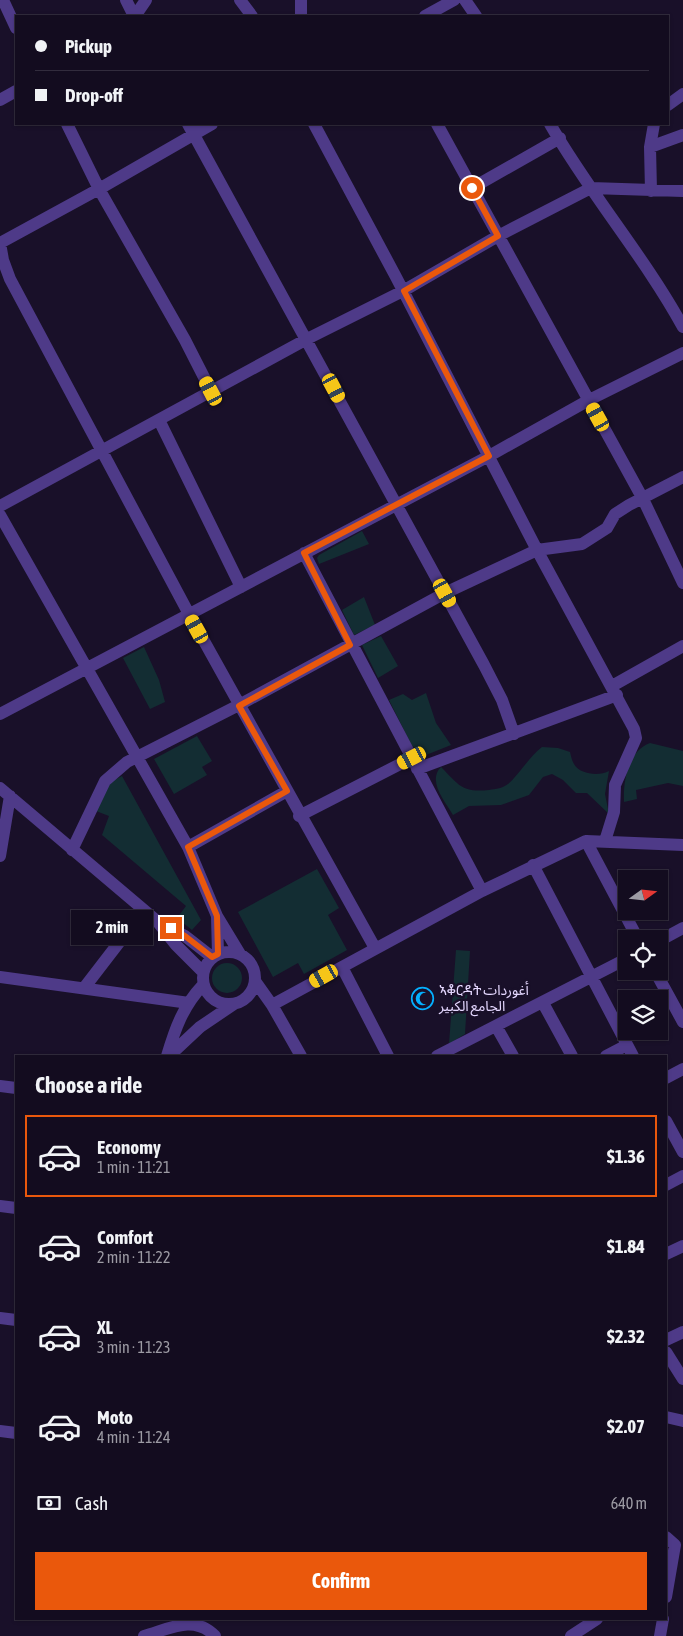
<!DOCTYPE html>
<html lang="en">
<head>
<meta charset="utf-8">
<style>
	body { margin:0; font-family:"Asap Condensed","Noto Sans Arabic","Noto Sans Ethiopic",sans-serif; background:#1c1528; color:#f1f3f6; height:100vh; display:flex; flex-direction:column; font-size:19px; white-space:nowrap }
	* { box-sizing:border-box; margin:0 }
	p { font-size:16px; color:#9d9ba4 }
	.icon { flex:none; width:28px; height:28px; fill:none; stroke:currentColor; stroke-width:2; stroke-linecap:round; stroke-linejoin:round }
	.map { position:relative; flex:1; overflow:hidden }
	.details { position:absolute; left:15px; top:1055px; width:652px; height:565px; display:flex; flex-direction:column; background:#130c1f; border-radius:0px; box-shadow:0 1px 4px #0004,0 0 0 1px #322c3d }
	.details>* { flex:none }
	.banner { position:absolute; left:15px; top:15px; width:654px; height:110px; border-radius:0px; box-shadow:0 1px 4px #0004,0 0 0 1px #322c3d; display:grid; align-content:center; height:110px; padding:0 20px; background:#130c1f }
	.needle { width:32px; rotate:75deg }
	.tools { position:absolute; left:618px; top:870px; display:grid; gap:10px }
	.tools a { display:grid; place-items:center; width:50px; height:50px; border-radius:0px; background:#130c1f; box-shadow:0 1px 4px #0004,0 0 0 1px #322c3d; font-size:25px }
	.end { position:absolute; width:22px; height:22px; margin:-11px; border:6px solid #ea580c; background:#fff; box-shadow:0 0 0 2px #fff }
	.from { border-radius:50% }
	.bubble { position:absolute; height:35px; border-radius:0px; background:#130c1f; box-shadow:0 1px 4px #0004,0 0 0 1px #322c3d; font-size:16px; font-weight:700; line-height:35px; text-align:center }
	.car { position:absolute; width:15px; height:30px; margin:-15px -8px; border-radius:6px; box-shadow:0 0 4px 1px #0007; background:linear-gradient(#f5c518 24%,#345 0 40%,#f5c518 0 76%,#345 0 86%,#f5c518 0) }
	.banner b { display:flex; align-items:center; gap:18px; height:48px; font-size:19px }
	.banner b+b { border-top:1px solid #322c3d }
	.banner i { width:12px; height:12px; background:#f1f3f6 }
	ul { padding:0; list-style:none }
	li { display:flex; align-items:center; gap:15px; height:82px; margin:0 10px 8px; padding:0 10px; border:2px solid transparent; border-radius:0px }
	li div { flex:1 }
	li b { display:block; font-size:19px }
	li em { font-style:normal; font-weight:700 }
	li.current { border-color:#ea580c }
	li>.icon { width:45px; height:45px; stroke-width:1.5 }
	h2 { padding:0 20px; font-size:22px; line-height:60px }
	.pay { display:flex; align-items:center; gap:12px; height:55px; padding:0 20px; font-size:19px }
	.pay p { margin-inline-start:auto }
	.action { display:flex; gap:10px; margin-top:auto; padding:10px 20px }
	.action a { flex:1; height:58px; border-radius:0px; background:#ea580c; color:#fff; font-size:20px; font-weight:700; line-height:58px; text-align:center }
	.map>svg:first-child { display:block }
</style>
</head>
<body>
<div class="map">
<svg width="683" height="1636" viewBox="0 0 683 1636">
	<rect width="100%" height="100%" fill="#191029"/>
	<path fill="#132d33" d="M 362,531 L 369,544 L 319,564 L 317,558 L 319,555 Z
		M 364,597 L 375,625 L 354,635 L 342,610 Z
		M 381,636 L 398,666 L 378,678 L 362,645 Z
		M 144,647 L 159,680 L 165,702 L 150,709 L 123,658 Z
		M 426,693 L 436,723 L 451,745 L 426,755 L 412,746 L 389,700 L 403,694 L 412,700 Z
		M 197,736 L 212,761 L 202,767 L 207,775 L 174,794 L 154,759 Z
		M 650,743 L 683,751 L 683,786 L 668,783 L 636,790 L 637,799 L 624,802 C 623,781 628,751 650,743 Z
		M 542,747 L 558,748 L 570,752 C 571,756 572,761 574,764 C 580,775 600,776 609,771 L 605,794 L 609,814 L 587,793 L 576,793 L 563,780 L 552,774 L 543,777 L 529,795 L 501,805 L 469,806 L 453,815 C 445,801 427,781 441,767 C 459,785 462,793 489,790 C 496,789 503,788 508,784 C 518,776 528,758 542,747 Z
		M 122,776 L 201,920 L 192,930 L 177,918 L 186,906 L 102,835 L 109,816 L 96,811 L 107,784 Z
		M 317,869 L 339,908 L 328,915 L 347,950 L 304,974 L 298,963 L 273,977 L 238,912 Z
		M 456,950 L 470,951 L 465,1034 L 449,1044 Z
		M212 978a15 15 0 1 1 30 0a15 15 0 1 1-30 0Z"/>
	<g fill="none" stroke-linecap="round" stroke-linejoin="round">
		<path stroke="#4e3a88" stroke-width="12" d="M 3,0 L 16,28
			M 126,0 L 134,16
			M 240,0 L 252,16
			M 301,0 L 301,16
			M 465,0 L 476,16
			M 135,16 L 146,0
			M 425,16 L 454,0
			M 0,100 L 16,91
			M 668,105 L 683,94
			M 188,124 L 484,665 L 502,700 L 514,734
			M 314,124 L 396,277 L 537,550 L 634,729 L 636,738 L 615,785 L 614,812 L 605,841
			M 437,124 L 643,499 L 683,583
			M 550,124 C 590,194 644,256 683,327
			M 650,147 L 683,135
			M 472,188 L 560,138
			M 651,191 L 650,147 L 654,124
			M 0,243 L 3,260 L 10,279 L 189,614 L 375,948
			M 0,243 L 99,189 L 67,124
			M 211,391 L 185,340 L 99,189 L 212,124
			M 159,420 L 241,587
			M 0,506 L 307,339 L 403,291 L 498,236 L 591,188 L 683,191
			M 0,515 L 188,847 L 217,916 L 240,954
			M 304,553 L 482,891
			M 612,686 L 683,646
			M 0,714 L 489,456 L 589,400 L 683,353
			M 417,769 L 617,695
			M 0,788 L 157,921 L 176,945 L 203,972
			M 299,816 L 412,758
			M 586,841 L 638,939
			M 188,847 L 287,791
			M 72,850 L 105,781 L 127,762 L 239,705 L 445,593 L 537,550 L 582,544 L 607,528 L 615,514 L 629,505 L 683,477
			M 0,856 L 10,796
			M 533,865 L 633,1056
			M 217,916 L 218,954
			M 161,923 L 185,936 L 212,957
			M 659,941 L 683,928
			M203 978a26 26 0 1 1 52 0a26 26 0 1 1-52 0Z
			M 342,967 L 388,1056
			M 655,971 L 683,1022
			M 0,977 L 189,1003
			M 255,981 L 272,1005 L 301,1056
			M 84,988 L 144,910
			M 543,1003 L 572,1056
			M 272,1005 L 482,891 L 586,841 L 683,845
			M 496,1026 L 513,1056
			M 167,1056 C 175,1029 183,1006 203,985
			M 169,1056 L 200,1027 L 234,1004
			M 437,1056 L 626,959
			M 606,1056 L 627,1045
			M 666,1078 L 683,1069
			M 0,1086 L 16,1088
			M 666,1121 L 683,1152
			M 666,1185 L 683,1176
			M 0,1206 L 16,1208
			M 666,1254 L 683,1246
			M 0,1318 L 16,1320
			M 666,1340 L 683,1332
			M 666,1352 L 683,1379
			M 666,1417 L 683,1421
			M 0,1431 L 16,1433
			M 666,1537 L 675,1545 L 666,1597
			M 144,1636 C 169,1629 194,1614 215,1636
			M 571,1636 L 597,1619
			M 660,1636 L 663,1619"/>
	</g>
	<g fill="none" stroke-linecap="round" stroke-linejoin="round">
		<path stroke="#ea580c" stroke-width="6" d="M 171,928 L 185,936 L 212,957 L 218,954 L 217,916 L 188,847 L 287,791 L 239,706 L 350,645 L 304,553 L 489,456 L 404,291 L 498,236 L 472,188"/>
	</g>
	<defs>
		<symbol id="mosque-ring" viewBox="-11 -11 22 22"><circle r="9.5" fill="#191029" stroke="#04b0ff" stroke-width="1.5"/><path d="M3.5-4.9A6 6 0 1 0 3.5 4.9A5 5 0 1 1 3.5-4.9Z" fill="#04b0ff"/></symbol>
	</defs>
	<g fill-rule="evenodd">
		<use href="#mosque-ring" x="410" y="986" width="25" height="25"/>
	</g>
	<g text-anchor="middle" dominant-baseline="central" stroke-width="5" stroke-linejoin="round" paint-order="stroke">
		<g font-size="14" fill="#e5d8ff" stroke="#191029" text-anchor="start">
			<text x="439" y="990">ኣቆርዳት أغوردات<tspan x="439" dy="16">الجامع الكبير</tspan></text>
		</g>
	</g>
</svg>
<div class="tools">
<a><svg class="needle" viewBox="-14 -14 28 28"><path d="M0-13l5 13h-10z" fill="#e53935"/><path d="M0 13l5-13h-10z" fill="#9d9ba4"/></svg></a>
<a><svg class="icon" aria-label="locate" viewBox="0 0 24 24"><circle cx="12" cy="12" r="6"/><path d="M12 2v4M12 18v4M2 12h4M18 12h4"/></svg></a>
<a><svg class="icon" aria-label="layers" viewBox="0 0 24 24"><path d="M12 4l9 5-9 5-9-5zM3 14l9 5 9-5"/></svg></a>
</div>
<i class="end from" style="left:472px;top:188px"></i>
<i class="end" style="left:171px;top:928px"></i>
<div class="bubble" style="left:71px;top:910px;width:82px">2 min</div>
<i class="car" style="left:334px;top:388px;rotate:152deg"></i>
<i class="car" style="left:211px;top:391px;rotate:332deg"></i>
<i class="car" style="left:598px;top:417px;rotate:331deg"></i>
<i class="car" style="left:445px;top:593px;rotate:151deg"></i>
<i class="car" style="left:197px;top:629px;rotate:331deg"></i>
<i class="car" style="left:412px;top:758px;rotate:243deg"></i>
<i class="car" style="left:324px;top:976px;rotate:241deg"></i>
<div class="banner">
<b><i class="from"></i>Pickup</b>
<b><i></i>Drop-off</b>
</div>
<section class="details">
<h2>Choose a ride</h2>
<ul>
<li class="current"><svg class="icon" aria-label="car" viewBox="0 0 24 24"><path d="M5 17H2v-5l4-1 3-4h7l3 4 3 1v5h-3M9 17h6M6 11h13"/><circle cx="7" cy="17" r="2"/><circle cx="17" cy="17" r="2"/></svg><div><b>Economy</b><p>1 min · 11:21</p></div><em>$1.36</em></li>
<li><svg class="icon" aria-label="car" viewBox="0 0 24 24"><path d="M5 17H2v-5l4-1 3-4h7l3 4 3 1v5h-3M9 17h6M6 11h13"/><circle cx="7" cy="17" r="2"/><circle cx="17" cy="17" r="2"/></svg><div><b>Comfort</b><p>2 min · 11:22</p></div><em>$1.84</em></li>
<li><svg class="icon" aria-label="car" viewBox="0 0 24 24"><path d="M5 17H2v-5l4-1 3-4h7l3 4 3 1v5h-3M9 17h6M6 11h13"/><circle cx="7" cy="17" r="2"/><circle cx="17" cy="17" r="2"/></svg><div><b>XL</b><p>3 min · 11:23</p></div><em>$2.32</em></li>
<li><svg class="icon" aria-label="car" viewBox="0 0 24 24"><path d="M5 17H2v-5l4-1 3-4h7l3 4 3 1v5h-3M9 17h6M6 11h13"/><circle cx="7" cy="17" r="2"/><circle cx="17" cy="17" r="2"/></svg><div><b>Moto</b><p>4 min · 11:24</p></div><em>$2.07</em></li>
</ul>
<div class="pay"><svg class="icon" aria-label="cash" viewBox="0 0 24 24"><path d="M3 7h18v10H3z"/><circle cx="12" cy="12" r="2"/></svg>Cash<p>640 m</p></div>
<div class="action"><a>Confirm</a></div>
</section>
</div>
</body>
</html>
